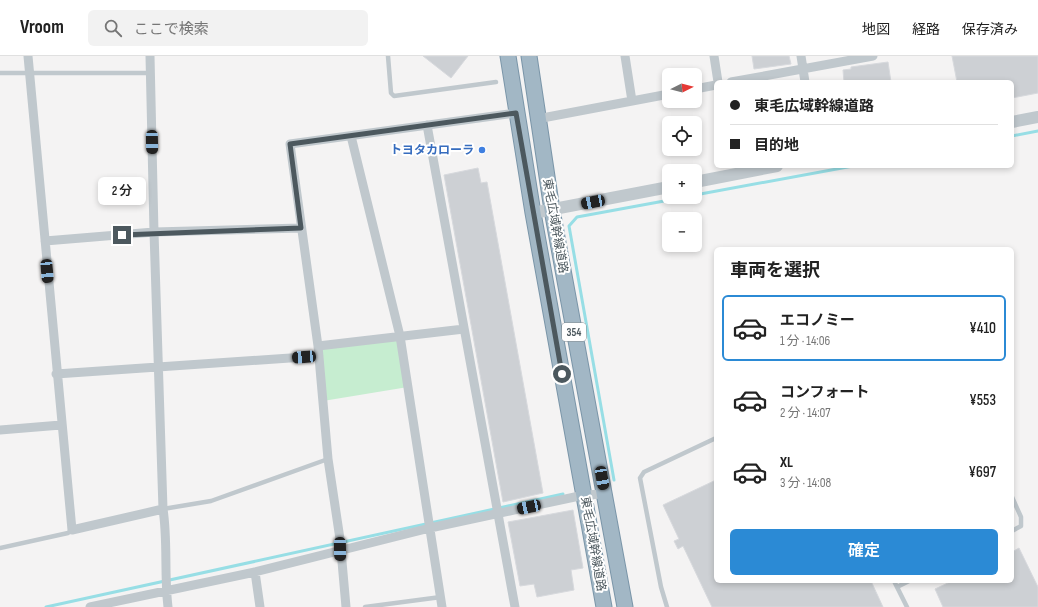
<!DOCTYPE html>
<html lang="ja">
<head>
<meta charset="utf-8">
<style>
	body { margin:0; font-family:"Sofia Sans Condensed","Noto Sans JP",sans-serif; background:#f2f2f2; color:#222; height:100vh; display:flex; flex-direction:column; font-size:15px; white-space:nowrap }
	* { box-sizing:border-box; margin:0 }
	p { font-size:13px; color:#767676 }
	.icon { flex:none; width:22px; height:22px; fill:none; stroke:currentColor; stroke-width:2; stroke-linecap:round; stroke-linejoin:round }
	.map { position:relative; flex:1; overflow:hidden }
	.drawer { position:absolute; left:714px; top:191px; width:300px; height:336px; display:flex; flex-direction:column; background:#fff; border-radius:6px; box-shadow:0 2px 6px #0003 }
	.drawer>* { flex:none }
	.banner { position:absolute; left:714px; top:24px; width:300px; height:88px; border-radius:6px; box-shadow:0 2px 6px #0003; display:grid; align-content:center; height:88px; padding:0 16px; background:#fff }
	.needle { width:26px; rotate:84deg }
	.controls { position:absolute; left:662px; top:12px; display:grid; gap:8px }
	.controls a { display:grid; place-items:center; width:40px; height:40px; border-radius:6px; background:#fff; box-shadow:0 2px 6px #0003; font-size:20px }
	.end { position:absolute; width:18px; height:18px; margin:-9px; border:5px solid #4c585e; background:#fff; box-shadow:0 0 0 2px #fff }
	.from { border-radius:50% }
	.bubble { position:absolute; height:28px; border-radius:6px; background:#fff; box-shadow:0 2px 6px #0003; font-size:13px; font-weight:600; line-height:28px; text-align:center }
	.car { position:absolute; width:12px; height:24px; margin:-12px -6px; border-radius:5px; box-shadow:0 0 3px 1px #0007; background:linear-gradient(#222 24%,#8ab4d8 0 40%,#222 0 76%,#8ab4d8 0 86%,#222 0) }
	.banner b { display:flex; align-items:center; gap:14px; height:38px; font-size:15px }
	.banner b+b { border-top:1px solid #e0e0e0 }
	.banner i { width:10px; height:10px; background:#222 }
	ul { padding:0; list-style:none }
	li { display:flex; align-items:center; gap:12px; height:66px; margin:0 8px 6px; padding:0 8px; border:2px solid transparent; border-radius:6px }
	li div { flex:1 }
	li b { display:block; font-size:15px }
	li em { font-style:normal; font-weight:600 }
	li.current { border-color:#2b8ad5 }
	li>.icon { width:36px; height:36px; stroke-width:1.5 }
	h2 { padding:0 16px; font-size:18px; line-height:48px }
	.button { display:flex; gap:8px; margin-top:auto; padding:8px 16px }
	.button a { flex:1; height:46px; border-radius:6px; background:#2b8ad5; color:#fff; font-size:16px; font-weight:600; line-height:46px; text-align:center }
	header { display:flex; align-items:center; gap:24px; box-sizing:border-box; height:56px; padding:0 20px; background:#fff; border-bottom:1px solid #e0e0e0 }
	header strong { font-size:19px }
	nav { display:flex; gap:22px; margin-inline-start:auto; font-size:14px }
	.search { width:280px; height:36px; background:#f2f2f2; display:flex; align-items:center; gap:10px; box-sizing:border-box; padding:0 14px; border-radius:6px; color:#767676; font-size:15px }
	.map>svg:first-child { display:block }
</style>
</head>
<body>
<header>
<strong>Vroom</strong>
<div class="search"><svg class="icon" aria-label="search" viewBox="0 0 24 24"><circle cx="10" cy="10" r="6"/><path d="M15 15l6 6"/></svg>ここで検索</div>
<nav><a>地図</a><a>経路</a><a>保存済み</a></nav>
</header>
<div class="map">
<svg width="1038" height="551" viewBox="0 0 1038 551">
	<rect width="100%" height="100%" fill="#f4f3f3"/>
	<path fill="#c6edd0" d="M 400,280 L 408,331 L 323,345 L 318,290 Z"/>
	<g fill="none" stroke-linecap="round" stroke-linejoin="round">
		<path stroke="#97dee5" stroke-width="3" d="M 1012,80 L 1038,75
			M 695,139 L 853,110
			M 614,424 L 569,170 L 577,161 L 686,141
			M 46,551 L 563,438"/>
	</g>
	<path fill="#cdd0d4" stroke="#d7d9dd" d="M 423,0 L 468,0 L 451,22 Z
		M 752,0 L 789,0 L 791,8 L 754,13 Z
		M 952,0 L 1038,0 L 1038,37 L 1012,42 L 1012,26 L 957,26 Z
		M 888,6 L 891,26 L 844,26 L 843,14 L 851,13 L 851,11 Z
		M 478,112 L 481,127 L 487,126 L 543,437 L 503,446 L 444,119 Z
		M 716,424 L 716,525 L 871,525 L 883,551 L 712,551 L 683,490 L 678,493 L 674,485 L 679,483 L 663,449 Z
		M 573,454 L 583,512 L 571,514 L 574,534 L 537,541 L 534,528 L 520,530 L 508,466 Z
		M 1019,492 L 1038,531 L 1038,551 L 943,551 L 935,533 L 952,525 L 1012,525 L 1012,496 Z"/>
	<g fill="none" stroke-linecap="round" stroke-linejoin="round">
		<defs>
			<path id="trunk" d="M 508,0 L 533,157 L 604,551
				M 529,0 L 552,154 L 625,551"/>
		</defs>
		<use href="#trunk" stroke="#7a95a8" stroke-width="17"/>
		<path stroke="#c0c8cd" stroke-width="4.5" d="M 388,0 L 391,37 L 394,40 L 496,26
			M 0,17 L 151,17
			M 1012,441 L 1021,461 L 1021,470 L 1012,475
			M 163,453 L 211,445 L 328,403
			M 0,492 L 68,477 L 72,474
			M 894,525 L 907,551
			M 897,531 L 909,525
			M 365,551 L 441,541
			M 667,551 L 661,531 L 640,422 L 644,416 L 716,382"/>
		<path stroke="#c0c8cd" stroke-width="9" d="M 28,0 L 72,474 L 163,453
			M 150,0 L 154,176 L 163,453 C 168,486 164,518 168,551
			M 625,0 L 632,45
			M 714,0 L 718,26
			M 801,0 L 805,26
			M 731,26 L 873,0
			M 695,33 L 716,29
			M 537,63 L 669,38
			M 427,69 L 515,551
			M 351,80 L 400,280 L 442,551
			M 45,185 L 154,176 L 301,172
			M 318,290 L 464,273
			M 56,318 L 319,300
			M 0,374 L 61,369
			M 255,516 L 260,551
			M 90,551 L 255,516 L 430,472 L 584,439 L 604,438
			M 346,551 L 340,483 L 328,403 L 318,290 L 290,88 L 516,57"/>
		<path stroke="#c0c8cd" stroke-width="12" d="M 1012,66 L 1038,61
			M 695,126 L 777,110
			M 533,157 L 669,131"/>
		<use href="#trunk" stroke="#a2b7c5" stroke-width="15"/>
	</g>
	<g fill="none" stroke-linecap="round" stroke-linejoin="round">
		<path stroke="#4c585e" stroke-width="5" d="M 122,179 L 301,172 L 290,88 L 516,57 L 562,318"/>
	</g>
	<circle fill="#3f7fe0" stroke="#fff" stroke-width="1.5" cx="482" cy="94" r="4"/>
	<g text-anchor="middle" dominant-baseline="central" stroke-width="4" stroke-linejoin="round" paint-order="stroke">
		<rect fill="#fff" stroke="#828a8e" stroke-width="1" x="562" y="267" width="24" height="18" rx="3"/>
		<g font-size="11" font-weight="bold" fill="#4c585e">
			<text x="574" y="276">354</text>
		</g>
		<g font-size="12" font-weight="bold" fill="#366cbe" stroke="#fff" text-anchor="end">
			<text x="474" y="94">トヨタカローラ</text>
		</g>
		<g font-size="12" fill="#4c585e" stroke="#fff">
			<text transform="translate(555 170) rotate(80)">東毛広域幹線道路</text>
			<text transform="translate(593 488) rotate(80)">東毛広域幹線道路</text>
		</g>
	</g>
</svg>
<div class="controls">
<a><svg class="needle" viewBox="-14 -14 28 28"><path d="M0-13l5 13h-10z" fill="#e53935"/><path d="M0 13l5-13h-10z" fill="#767676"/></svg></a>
<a><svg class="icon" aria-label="locate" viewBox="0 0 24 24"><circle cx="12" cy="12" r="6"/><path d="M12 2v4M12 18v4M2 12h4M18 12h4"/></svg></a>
<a>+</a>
<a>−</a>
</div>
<i class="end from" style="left:562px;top:318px"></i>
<i class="end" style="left:122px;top:179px"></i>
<div class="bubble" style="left:98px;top:121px;width:48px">2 分</div>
<i class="car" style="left:152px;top:86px;rotate:179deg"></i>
<i class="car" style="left:593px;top:146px;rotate:259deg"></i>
<i class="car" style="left:47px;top:215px;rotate:175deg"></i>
<i class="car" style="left:304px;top:301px;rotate:266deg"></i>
<i class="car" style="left:602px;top:422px;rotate:170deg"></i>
<i class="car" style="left:529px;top:451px;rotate:258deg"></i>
<i class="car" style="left:340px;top:493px;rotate:179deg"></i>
<div class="banner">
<b><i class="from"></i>東毛広域幹線道路</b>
<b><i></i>目的地</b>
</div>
<section class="drawer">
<h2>車両を選択</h2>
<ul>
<li class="current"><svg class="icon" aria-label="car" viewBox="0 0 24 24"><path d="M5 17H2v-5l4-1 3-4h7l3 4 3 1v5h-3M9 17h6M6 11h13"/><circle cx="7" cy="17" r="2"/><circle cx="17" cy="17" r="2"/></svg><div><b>エコノミー</b><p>1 分 · 14:06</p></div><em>¥410</em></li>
<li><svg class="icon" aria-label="car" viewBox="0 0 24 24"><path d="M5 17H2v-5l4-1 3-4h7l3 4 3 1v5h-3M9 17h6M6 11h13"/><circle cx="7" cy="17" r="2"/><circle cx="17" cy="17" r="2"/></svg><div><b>コンフォート</b><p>2 分 · 14:07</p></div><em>¥553</em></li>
<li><svg class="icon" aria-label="car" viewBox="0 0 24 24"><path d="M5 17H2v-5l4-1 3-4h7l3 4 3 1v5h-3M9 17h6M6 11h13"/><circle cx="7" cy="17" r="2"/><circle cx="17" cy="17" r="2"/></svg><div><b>XL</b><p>3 分 · 14:08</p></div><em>¥697</em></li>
</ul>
<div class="button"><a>確定</a></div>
</section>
</div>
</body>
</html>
